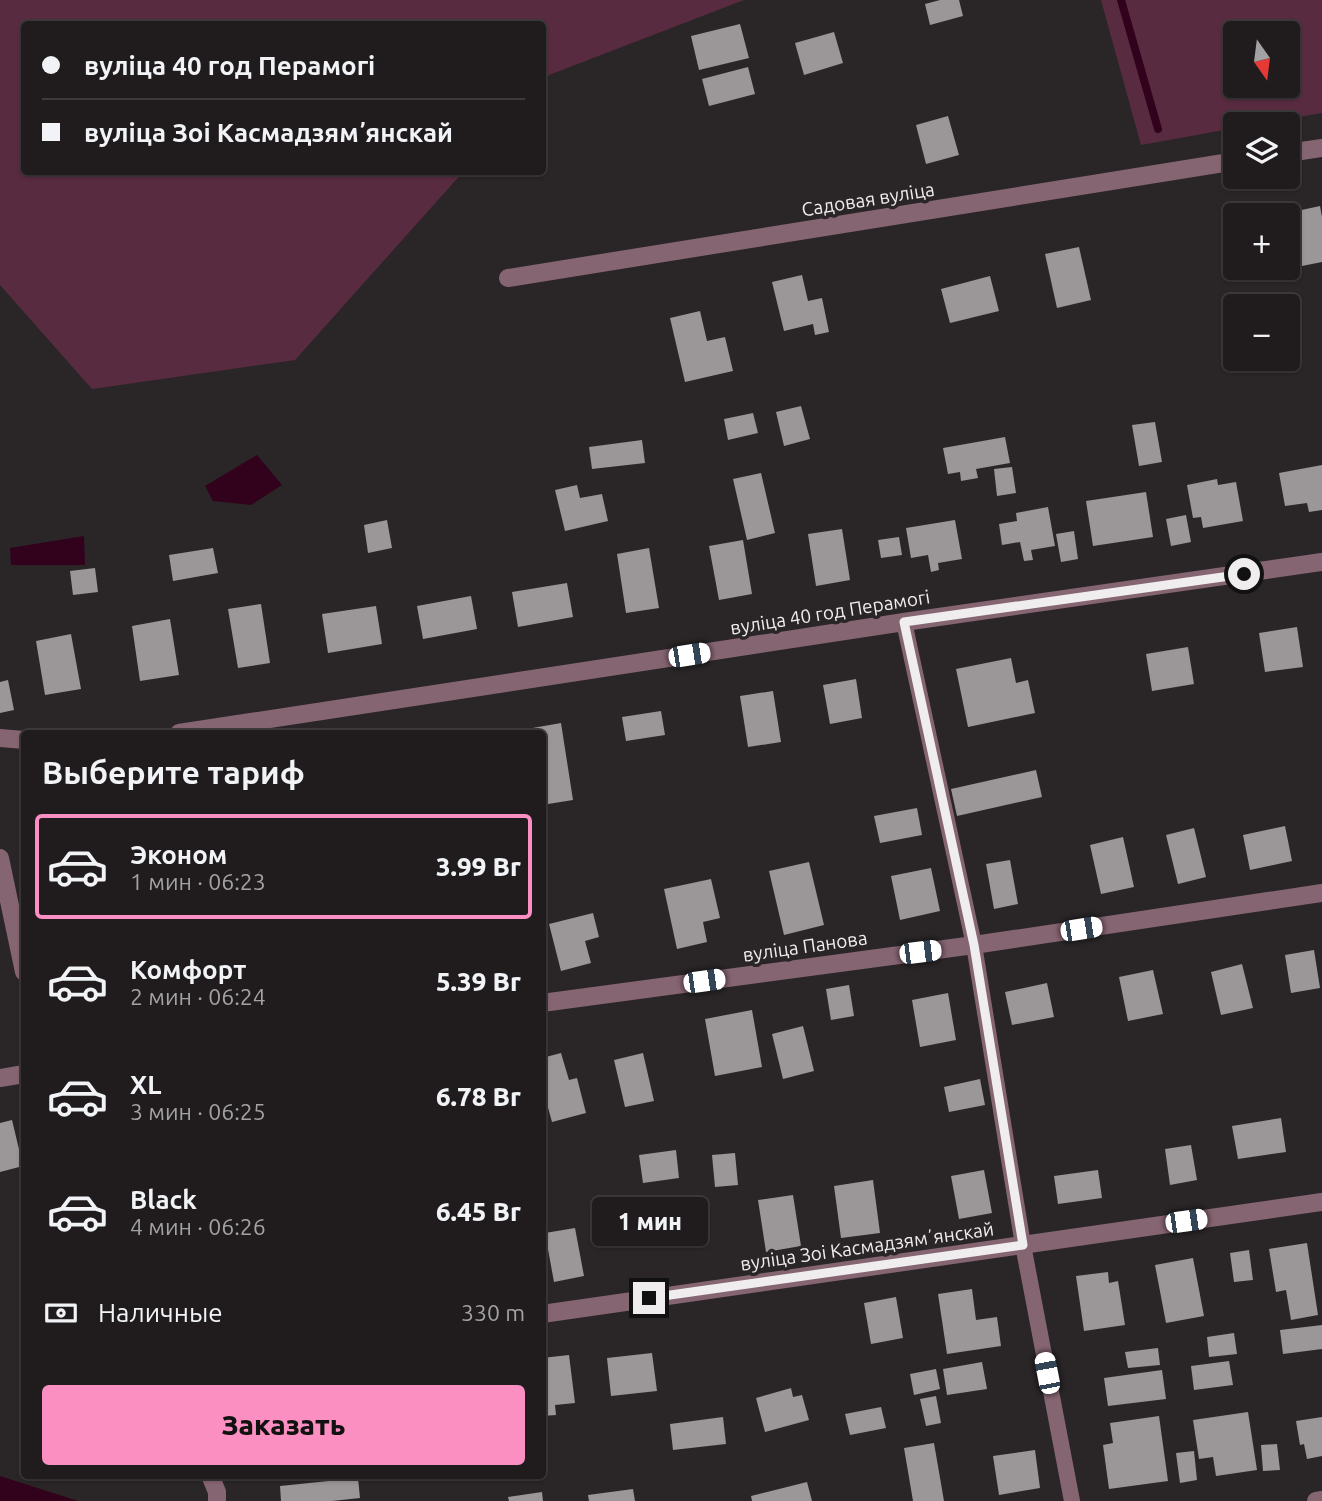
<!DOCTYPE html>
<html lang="ru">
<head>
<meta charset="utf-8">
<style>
	body { margin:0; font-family:Ubuntu,sans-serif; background:#2d292a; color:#f1f3f6; height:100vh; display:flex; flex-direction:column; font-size:26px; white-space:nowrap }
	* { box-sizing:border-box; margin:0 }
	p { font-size:23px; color:#a2a1a4 }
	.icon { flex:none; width:38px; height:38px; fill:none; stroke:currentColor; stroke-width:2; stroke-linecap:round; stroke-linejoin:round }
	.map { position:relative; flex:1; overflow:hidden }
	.side { position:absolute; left:21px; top:730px; width:525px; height:749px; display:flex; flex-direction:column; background:#201c1d; border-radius:7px; box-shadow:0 2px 5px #0004,0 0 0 2px #3d3a3b }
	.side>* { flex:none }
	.banner { position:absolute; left:21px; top:21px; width:525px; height:154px; border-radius:7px; box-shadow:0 2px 5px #0004,0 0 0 2px #3d3a3b; display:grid; align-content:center; height:154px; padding:0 21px; background:#201c1d }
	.needle { width:46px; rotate:166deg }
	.buttons { position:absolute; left:1223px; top:21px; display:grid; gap:14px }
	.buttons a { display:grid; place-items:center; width:77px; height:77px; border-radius:7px; background:#201c1d; box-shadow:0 2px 5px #0004,0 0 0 2px #3d3a3b; font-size:35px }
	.end { position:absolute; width:32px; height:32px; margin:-16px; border:9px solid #f0edee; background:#111; box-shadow:0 0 0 4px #111 }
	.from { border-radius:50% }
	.bubble { position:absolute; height:49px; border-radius:7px; background:#201c1d; box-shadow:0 2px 5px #0004,0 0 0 2px #3d3a3b; font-size:23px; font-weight:800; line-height:49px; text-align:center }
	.car { position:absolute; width:21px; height:42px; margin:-21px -10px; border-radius:9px; box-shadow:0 0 5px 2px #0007; background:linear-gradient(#fff 24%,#345 0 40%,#fff 0 76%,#345 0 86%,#fff 0) }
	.banner b { display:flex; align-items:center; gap:24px; height:66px; font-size:26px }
	.banner b+b { border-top:2px solid #3d3a3b }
	.banner i { width:18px; height:18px; background:#f1f3f6 }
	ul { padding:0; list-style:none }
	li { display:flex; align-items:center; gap:21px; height:105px; margin:0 14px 10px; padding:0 7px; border:4px solid transparent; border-radius:7px }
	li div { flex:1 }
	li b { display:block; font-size:26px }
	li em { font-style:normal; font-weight:800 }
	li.active { border-color:#fc8fc1 }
	li>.icon { width:63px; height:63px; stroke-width:1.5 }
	h2 { padding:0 21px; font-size:32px; line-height:84px }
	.pay { display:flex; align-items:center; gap:18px; height:77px; padding:0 21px; font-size:26px }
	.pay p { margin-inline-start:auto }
	.cta { display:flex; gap:14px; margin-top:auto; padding:14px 21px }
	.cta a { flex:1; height:80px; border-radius:7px; background:#fc8fc1; color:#111; font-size:28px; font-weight:800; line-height:80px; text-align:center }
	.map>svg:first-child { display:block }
</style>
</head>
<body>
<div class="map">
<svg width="1322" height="1501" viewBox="0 0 1322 1501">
	<rect width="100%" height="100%" fill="#2a2627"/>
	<path fill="#592b41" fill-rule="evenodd" d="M 0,0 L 744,0 L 549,75 L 543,82 L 542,24 L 24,24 L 24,172 L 463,172 L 295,360 L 92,389 L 0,285 Z
		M 1101,0 L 1322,0 L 1322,113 L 1256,124 L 1236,124 L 1235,128 L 1141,145 ZM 1236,33 L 1288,33 L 1288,86 L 1236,86 Z"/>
	<path fill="#32021d" d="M 257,455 L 282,485 L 251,505 L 213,501 L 205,486 Z
		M 84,536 L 85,565 L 11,565 L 10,548 Z
		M 0,1476 L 78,1501 L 0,1501 Z"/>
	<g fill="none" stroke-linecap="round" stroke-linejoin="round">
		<path stroke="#32021d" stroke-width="8" d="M 1121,0 L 1158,129"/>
	</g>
	<path fill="#9b9698" d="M 940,0 L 959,0 L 963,16 L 930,25 L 925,4 Z
		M 740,24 L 749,58 L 699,70 L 691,36 Z
		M 834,32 L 843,63 L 804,75 L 795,43 Z
		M 748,67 L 755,94 L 709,106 L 702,79 Z
		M 948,116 L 959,155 L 926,164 L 916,125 Z
		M 1320,206 L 1322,217 L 1322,262 L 1297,267 L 1288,228 L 1288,215 L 1283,214 Z
		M 1079,247 L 1091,300 L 1057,308 L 1045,254 Z
		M 802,275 L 808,301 L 822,298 L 829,332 L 815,335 L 813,324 L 784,331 L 772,282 Z
		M 990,276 L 999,311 L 950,323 L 941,289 Z
		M 700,311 L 707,341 L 725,337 L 733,371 L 685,382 L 670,318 Z
		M 801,406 L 810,439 L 784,446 L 776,412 Z
		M 753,413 L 758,433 L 728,440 L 724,419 Z
		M 1155,422 L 1162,462 L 1139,466 L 1132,425 Z
		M 1005,437 L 1010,463 L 976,469 L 978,478 L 961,481 L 960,472 L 948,474 L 943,448 Z
		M 642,440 L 645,463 L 592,469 L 589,447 Z
		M 1322,465 L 1322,510 L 1309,512 L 1307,503 L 1285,506 L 1279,473 Z
		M 1012,467 L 1016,493 L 997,496 L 994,469 Z
		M 761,473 L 775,533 L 747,540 L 733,479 Z
		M 1217,479 L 1218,485 L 1236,482 L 1243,521 L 1203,528 L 1201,517 L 1193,518 L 1187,485 Z
		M 577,485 L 580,498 L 602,494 L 608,521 L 565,531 L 555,490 Z
		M 1146,492 L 1153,537 L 1093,546 L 1086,501 Z
		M 1048,507 L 1055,546 L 1031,550 L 1033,560 L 1024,561 L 1020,542 L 1002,545 L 999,524 L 1017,521 L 1016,513 Z
		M 1186,515 L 1191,542 L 1171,546 L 1166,519 Z
		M 387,520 L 392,548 L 368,553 L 364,525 Z
		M 955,520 L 962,559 L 938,563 L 939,570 L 931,572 L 928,555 L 911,558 L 906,528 Z
		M 842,529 L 850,580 L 816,586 L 808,534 Z
		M 1074,531 L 1078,559 L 1061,562 L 1056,534 Z
		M 899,537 L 902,555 L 881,558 L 878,540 Z
		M 743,540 L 752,594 L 719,600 L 709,546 Z
		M 213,548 L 218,573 L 173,581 L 169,555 Z
		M 649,548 L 659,608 L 626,613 L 617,554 Z
		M 95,568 L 98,592 L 73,595 L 70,571 Z
		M 567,583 L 573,617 L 518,627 L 512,592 Z
		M 471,596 L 477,629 L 423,639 L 417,606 Z
		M 261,604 L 270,663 L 238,668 L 228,609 Z
		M 376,606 L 382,644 L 328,653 L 322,614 Z
		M 170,619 L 179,675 L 140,681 L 132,626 Z
		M 1297,627 L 1303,667 L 1265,672 L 1259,633 Z
		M 71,634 L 81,689 L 45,695 L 36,641 Z
		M 1188,647 L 1194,684 L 1152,691 L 1146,654 Z
		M 1011,658 L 1016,683 L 1028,680 L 1035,713 L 968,727 L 956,669 Z
		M 856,679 L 862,718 L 830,724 L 823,685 Z
		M 8,680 L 14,710 L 0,713 L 0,682 Z
		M 773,691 L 781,742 L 748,747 L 740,696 Z
		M 661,711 L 665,735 L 626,741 L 622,717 Z
		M 561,723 L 573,800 L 542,805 L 542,733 L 510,732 Z
		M 1036,770 L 1042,797 L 957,816 L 951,789 Z
		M 917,808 L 922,835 L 880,843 L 874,816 Z
		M 1285,826 L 1292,861 L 1250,870 L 1243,835 Z
		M 1194,828 L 1206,877 L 1178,884 L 1166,835 Z
		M 1123,837 L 1134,887 L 1101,894 L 1090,845 Z
		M 1010,860 L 1018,904 L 994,909 L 986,864 Z
		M 809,862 L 824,925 L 784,935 L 769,871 Z
		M 931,868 L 940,911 L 900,920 L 891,876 Z
		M 711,879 L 720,918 L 703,922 L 707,942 L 677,949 L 664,889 Z
		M 593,913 L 599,937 L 585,941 L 591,963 L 561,971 L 549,924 Z
		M 1314,950 L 1320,988 L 1291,993 L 1285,955 Z
		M 1242,964 L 1253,1008 L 1221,1015 L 1211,972 Z
		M 1153,970 L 1163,1014 L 1128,1021 L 1119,977 Z
		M 1047,983 L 1054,1017 L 1012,1025 L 1005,992 Z
		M 849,985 L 854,1016 L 831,1020 L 826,989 Z
		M 948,993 L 956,1040 L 920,1047 L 912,1000 Z
		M 752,1010 L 762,1067 L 715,1076 L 705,1019 Z
		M 803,1026 L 814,1071 L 783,1079 L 772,1034 Z
		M 561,1053 L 569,1080 L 577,1078 L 586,1113 L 552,1122 L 542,1086 L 542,1058 Z
		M 643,1053 L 654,1101 L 625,1107 L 614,1060 Z
		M 980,1079 L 985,1105 L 949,1112 L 944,1087 Z
		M 1281,1118 L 1286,1152 L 1238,1159 L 1232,1126 Z
		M 12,1120 L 23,1166 L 0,1172 L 0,1123 Z
		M 1191,1145 L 1197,1180 L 1170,1185 L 1165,1149 Z
		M 676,1150 L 679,1178 L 643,1183 L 639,1155 Z
		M 735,1153 L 738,1185 L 715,1187 L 712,1155 Z
		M 984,1170 L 992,1213 L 959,1219 L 951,1176 Z
		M 1098,1170 L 1102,1198 L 1058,1204 L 1054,1176 Z
		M 873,1180 L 880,1233 L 841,1238 L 834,1186 Z
		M 793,1195 L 801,1246 L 766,1252 L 758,1200 Z
		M 575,1228 L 584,1276 L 554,1282 L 545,1233 Z
		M 1307,1243 L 1318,1315 L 1291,1320 L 1286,1290 L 1276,1292 L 1269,1249 Z
		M 1249,1250 L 1253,1280 L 1234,1282 L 1230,1253 Z
		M 1193,1258 L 1204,1316 L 1166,1323 L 1155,1265 Z
		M 1108,1272 L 1109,1283 L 1118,1281 L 1125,1325 L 1084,1331 L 1076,1276 Z
		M 972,1289 L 976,1320 L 997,1317 L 1001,1346 L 947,1354 L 938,1294 Z
		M 896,1297 L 903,1338 L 871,1344 L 864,1303 Z
		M 1322,1325 L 1322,1349 L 1283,1354 L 1280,1330 Z
		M 1234,1333 L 1237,1354 L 1209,1357 L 1207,1337 Z
		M 1158,1348 L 1160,1365 L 1128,1368 L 1125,1352 Z
		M 652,1353 L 657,1391 L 611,1396 L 607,1358 Z
		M 569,1355 L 575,1403 L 555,1405 L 556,1415 L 542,1416 L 542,1358 Z
		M 1229,1361 L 1233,1385 L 1194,1390 L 1191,1366 Z
		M 982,1362 L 987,1389 L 947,1395 L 943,1369 Z
		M 936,1369 L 940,1389 L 914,1395 L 910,1374 Z
		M 1162,1370 L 1166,1399 L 1108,1406 L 1104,1378 Z
		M 791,1388 L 793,1397 L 802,1395 L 809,1420 L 765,1432 L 756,1398 Z
		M 936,1396 L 941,1423 L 926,1426 L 920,1399 Z
		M 881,1407 L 886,1428 L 850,1435 L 845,1414 Z
		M 1248,1412 L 1257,1470 L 1216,1476 L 1213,1457 L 1199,1459 L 1193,1420 Z
		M 1159,1416 L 1168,1481 L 1109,1489 L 1103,1445 L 1113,1443 L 1110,1423 Z
		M 723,1417 L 726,1444 L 673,1450 L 670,1424 Z
		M 1322,1417 L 1322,1456 L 1307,1459 L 1304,1444 L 1300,1445 L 1296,1421 Z
		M 934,1443 L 944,1501 L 913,1501 L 904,1448 Z
		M 1277,1444 L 1280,1470 L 1263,1471 L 1261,1445 Z
		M 1035,1450 L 1040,1488 L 999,1495 L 993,1456 Z
		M 1194,1451 L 1197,1480 L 1180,1483 L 1176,1453 Z
		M 358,1478 L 360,1498 L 332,1501 L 281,1501 L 280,1486 Z
		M 807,1482 L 812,1501 L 752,1501 L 751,1496 Z
		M 633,1489 L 635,1501 L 589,1501 L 588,1495 Z
		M 542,1492 L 543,1501 L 509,1501 L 508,1497 Z"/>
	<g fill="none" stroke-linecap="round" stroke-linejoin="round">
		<path stroke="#866572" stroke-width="16" d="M 904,622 L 974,945 L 1023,1245 L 1072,1501"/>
		<path stroke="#866572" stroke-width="18" d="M 1288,153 L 1322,148
			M 508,278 L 1236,161
			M 179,733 L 904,622 L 1322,562
			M 0,738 L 24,740
			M 0,858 L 24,972
			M 542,1003 L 974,945 L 1322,893
			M 0,1078 L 24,1074
			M 542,1314 L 1322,1202
			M 210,1475 L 217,1492 L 217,1501
			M 1316,1501 L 1322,1500"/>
	</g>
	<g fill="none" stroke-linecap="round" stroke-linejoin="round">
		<path stroke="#f0edee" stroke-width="9" d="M 649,1298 L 1023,1245 L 974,945 L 904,622 L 1244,574"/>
	</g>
	<g text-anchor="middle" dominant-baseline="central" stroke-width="7" stroke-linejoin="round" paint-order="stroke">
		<g font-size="19" fill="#f0edee" stroke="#2a2627">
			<text transform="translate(868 199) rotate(-9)">Садовая вуліца</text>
			<text transform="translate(830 612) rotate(-9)">вуліца 40 год Перамогі</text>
			<text transform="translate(805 946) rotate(-8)">вуліца Панова</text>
			<text transform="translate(867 1246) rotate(-8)">вуліца Зоі Касмадзямʼянскай</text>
		</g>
	</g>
</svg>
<div class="buttons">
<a><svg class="needle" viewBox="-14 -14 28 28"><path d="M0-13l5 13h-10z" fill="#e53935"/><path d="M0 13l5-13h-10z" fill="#a2a1a4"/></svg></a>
<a><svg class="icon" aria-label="layers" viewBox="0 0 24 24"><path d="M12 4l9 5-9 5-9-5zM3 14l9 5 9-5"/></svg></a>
<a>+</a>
<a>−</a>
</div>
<i class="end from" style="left:1244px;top:574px"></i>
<i class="end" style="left:649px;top:1298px"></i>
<div class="bubble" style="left:592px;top:1197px;width:116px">1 мин</div>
<i class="car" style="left:689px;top:655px;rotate:81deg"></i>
<i class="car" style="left:1081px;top:929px;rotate:81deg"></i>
<i class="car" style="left:920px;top:952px;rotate:83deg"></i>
<i class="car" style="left:704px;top:981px;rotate:82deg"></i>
<i class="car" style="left:1186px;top:1221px;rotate:82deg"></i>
<i class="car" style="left:1047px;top:1373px;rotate:349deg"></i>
<div class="banner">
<b><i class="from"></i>вуліца 40 год Перамогі</b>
<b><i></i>вуліца Зоі Касмадзямʼянскай</b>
</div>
<section class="side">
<h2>Выберите тариф</h2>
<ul>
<li class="active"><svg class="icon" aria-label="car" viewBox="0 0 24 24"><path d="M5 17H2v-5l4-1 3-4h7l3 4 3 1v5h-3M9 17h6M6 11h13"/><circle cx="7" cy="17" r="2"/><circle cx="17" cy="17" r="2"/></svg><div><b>Эконом</b><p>1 мин · 06:23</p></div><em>3.99 Br</em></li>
<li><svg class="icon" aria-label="car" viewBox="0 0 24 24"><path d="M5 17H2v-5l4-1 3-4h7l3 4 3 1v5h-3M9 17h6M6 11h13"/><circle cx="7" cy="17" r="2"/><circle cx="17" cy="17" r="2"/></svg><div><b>Комфорт</b><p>2 мин · 06:24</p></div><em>5.39 Br</em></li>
<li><svg class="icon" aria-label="car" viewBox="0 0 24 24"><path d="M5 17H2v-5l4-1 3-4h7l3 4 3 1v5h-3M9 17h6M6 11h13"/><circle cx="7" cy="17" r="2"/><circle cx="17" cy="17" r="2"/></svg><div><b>XL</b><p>3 мин · 06:25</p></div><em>6.78 Br</em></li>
<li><svg class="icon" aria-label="car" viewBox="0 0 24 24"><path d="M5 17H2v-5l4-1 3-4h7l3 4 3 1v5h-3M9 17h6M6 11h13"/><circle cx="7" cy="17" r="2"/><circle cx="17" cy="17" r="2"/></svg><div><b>Black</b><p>4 мин · 06:26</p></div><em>6.45 Br</em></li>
</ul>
<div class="pay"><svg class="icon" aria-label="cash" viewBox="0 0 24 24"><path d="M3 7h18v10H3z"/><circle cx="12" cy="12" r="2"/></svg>Наличные<p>330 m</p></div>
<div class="cta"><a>Заказать</a></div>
</section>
</div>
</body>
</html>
